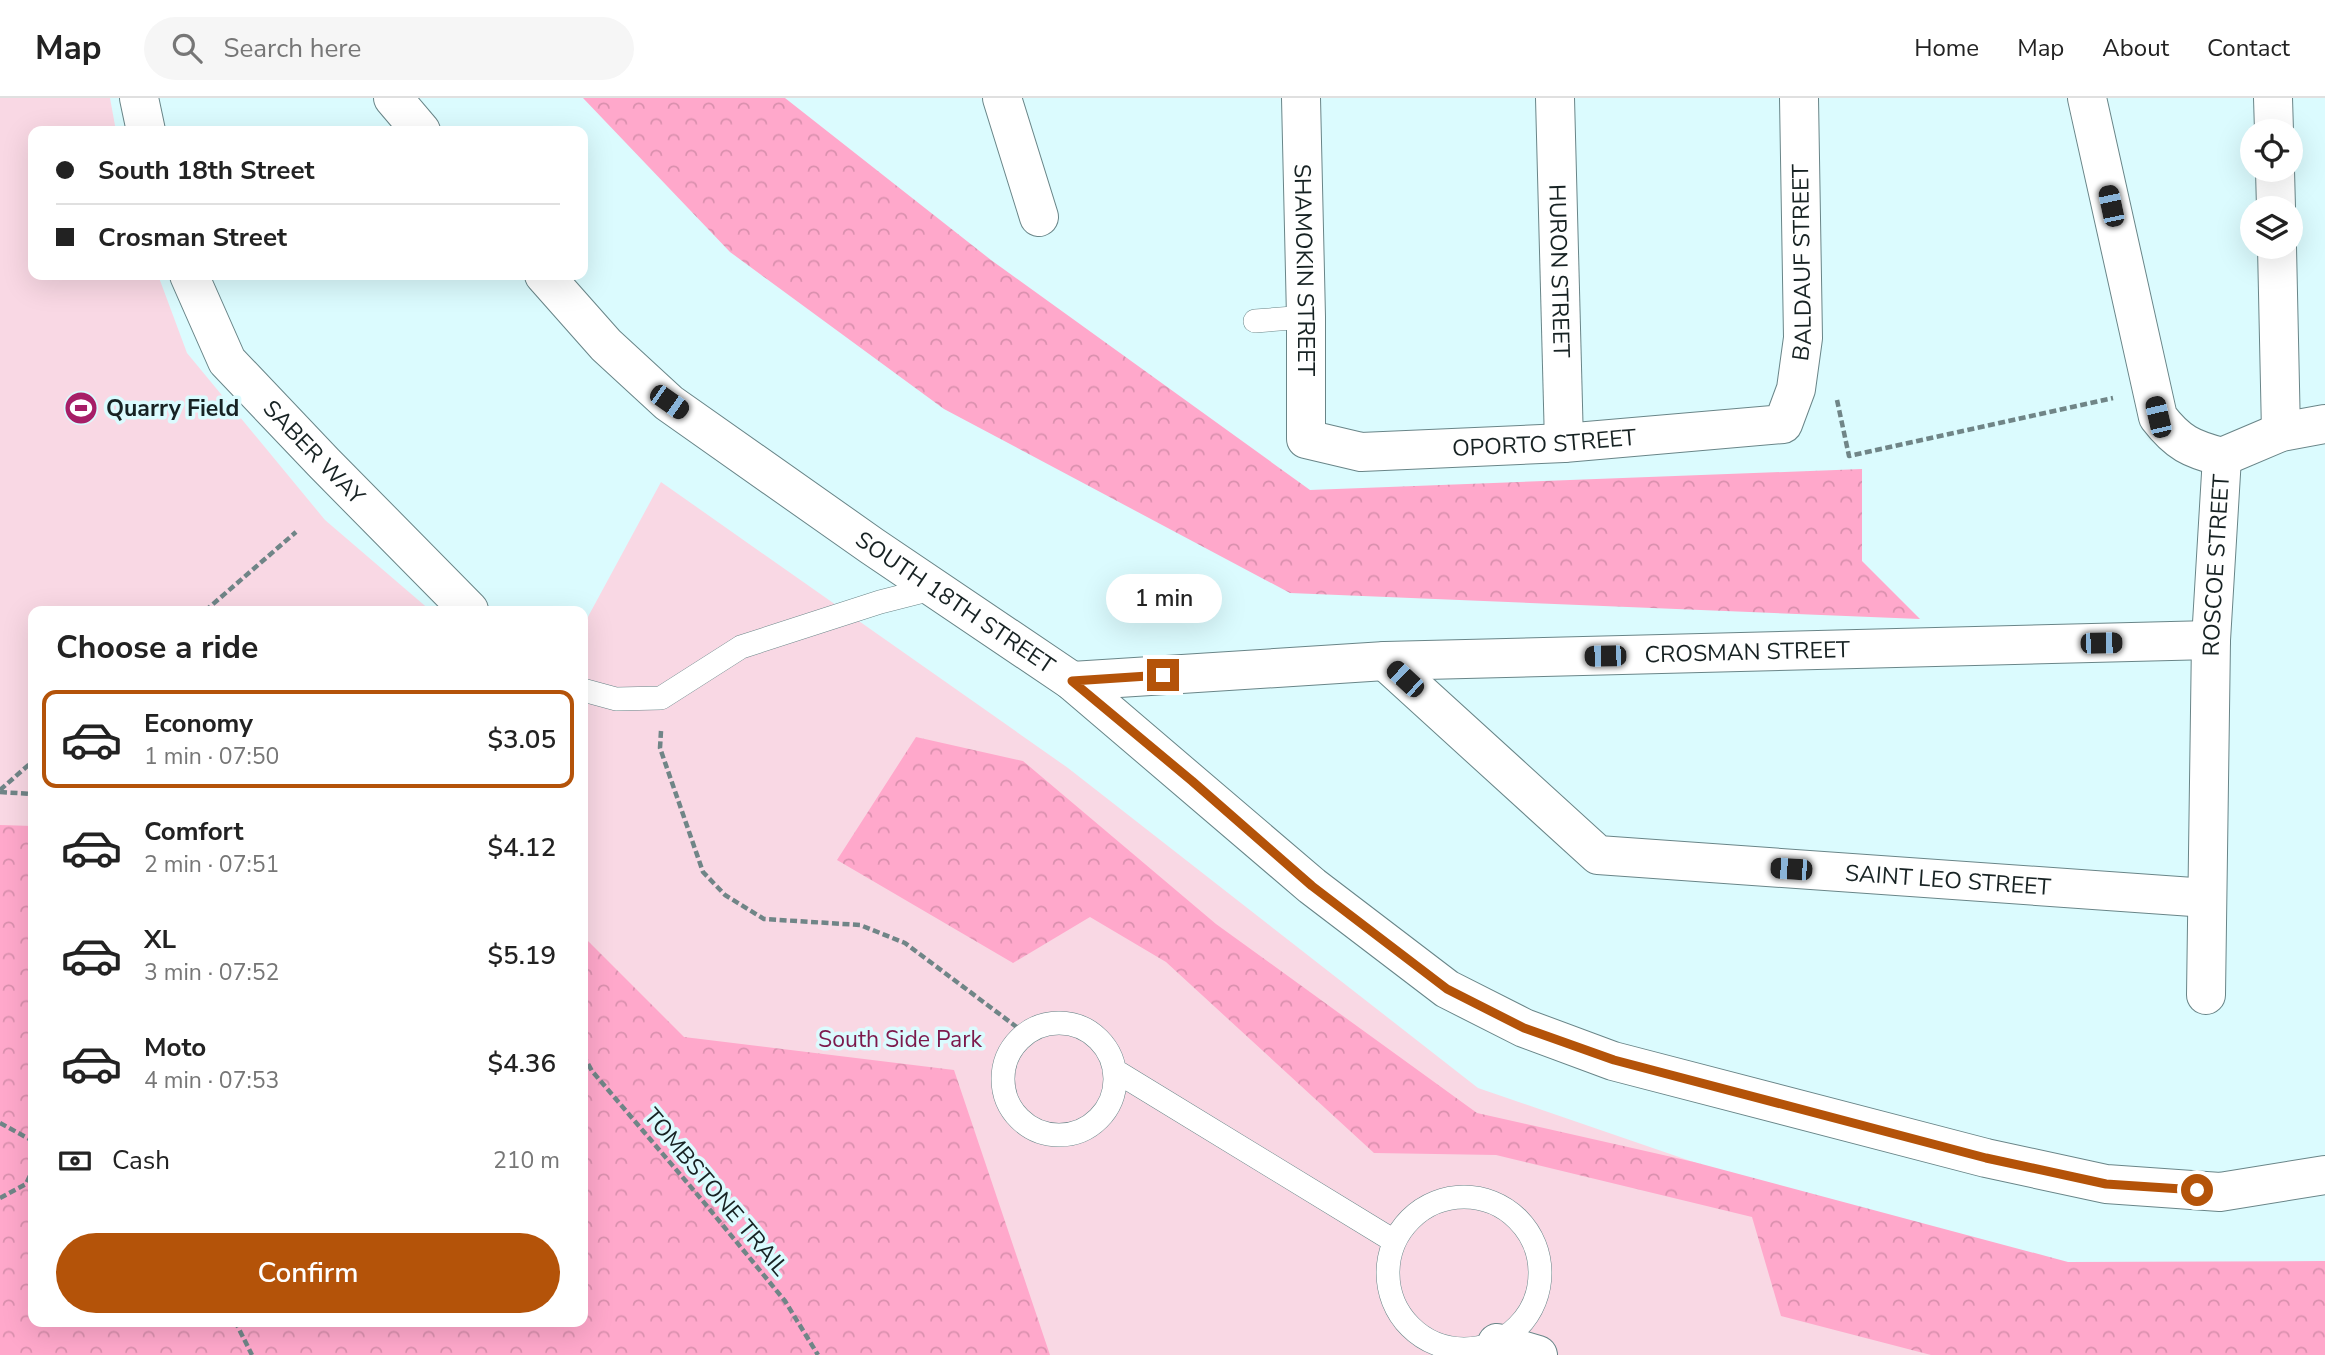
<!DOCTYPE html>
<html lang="en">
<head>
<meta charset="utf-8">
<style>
	body { margin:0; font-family:"Nunito Sans",sans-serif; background:#f6f6f6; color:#222; height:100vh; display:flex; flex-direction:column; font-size:26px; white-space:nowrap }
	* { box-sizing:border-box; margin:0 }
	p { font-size:23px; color:#767676 }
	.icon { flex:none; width:38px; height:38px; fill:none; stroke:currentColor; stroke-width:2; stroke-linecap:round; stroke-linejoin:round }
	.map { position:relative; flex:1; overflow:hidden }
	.sheet { position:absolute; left:28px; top:508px; width:560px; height:721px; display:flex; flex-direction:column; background:#fff; border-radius:14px; box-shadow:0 7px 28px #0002 }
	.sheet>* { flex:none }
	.hud { position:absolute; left:28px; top:28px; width:560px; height:154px; border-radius:14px; box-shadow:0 7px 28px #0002; display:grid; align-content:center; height:154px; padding:0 28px; background:#fff }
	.fabs { position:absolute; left:2240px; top:21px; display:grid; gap:14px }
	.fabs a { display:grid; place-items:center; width:63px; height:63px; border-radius:50%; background:#fff; box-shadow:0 7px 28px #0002; font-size:35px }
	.end { position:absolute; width:32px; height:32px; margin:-16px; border:9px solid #b45309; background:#fff; box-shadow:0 0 0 4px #fff }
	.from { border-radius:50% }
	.bubble { position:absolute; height:49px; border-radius:24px; background:#fff; box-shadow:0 7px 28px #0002; font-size:23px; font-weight:600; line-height:49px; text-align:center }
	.car { position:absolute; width:21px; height:42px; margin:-21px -10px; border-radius:9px; box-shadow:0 0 5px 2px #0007; background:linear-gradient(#222 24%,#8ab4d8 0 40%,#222 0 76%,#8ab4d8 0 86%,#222 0) }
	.hud b { display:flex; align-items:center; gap:24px; height:66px; font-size:26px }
	.hud b+b { border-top:2px solid #e0e0e0 }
	.hud i { width:18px; height:18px; background:#222 }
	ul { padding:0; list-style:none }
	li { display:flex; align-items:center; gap:21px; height:98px; margin:0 14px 10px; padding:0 14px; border:4px solid transparent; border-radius:14px }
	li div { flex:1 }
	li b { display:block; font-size:26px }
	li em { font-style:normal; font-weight:600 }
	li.active { border-color:#b45309 }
	li>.icon { width:63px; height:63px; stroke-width:1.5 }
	h2 { padding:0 28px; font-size:32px; line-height:84px }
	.pay { display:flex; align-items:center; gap:18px; height:77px; padding:0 28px; font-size:26px }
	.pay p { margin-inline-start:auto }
	.action { display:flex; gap:14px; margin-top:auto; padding:14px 28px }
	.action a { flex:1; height:80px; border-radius:42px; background:#b45309; color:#fff; font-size:28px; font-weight:600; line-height:80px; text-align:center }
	header { display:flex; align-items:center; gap:42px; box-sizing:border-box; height:98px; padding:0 35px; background:#fff; border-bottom:2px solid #e0e0e0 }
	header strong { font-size:33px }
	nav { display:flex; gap:38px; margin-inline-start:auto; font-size:24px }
	.search { width:490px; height:63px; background:#f6f6f6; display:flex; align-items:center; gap:18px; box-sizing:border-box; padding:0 24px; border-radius:38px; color:#767676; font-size:26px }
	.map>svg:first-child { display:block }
</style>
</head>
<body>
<header>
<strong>Map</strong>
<div class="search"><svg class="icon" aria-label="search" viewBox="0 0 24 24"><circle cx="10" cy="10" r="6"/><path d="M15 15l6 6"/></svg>Search here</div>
<nav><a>Home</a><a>Map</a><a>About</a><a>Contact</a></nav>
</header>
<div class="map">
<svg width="2325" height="1257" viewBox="0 0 2325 1257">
	<defs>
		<pattern id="forest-crowns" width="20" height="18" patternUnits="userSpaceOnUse" patternTransform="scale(1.75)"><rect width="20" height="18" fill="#ffa8cb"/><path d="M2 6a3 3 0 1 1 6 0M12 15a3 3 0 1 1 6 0" fill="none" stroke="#da90ae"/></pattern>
	</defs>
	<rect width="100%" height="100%" fill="#dbfbfe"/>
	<path fill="#f9d8e4" d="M 0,0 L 110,0 L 116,33 L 33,33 L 33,177 L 158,177 L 187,255 L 325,422 L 431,513 L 33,513 L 33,1223 L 583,1223 L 583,528 L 661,384 L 1068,670 L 1478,990 L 2052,1187 L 2325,1180 L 2325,1257 L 0,1257 Z"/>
	<path fill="url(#forest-crowns)" d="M 583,0 L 785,0 L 991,162 L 1310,392 L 1862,371 L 1862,463 L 1920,521 L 1290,495 L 944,311 L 730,154 Z
		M 916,639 L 1023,663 L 1216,826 L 1477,1015 L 1694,1064 L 2068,1164 L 2325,1163 L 2325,1257 L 1931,1257 L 1781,1218 L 1752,1119 L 1496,1057 L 1374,1055 L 1166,864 L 1090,819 L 1013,865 L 837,762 Z
		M 0,727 L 33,728 L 33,1223 L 583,1223 L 583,838 L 684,939 L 954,972 L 1050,1257 L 0,1257 Z"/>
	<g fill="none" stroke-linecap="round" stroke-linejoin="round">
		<defs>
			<path id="service" d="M 1255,223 L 1306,219
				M 583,592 L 616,601 L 661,600 L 741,549 L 880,504 L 935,490
				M1003 981a56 56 0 1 1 112 0a56 56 0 1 1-112 0Z
				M 1114,972 L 1394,1143
				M1388 1175a76 76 0 1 1 152 0a76 76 0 1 1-152 0Z"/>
			<g id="minor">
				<path d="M 139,0 L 146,33"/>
				<path d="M 1002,0 L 1039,119"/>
				<path id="s1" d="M 1301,0 L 1306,219 L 1306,341 L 1361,354 L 1564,345 L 1783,326 L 1796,291 L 1803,240 L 1799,0"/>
				<path id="s2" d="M 1555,0 L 1564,345"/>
				<path d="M 2087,0 L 2158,319 C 2178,345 2191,351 2222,359"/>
				<path d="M 2273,0 L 2274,33"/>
				<path d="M 2275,72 L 2276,110"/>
				<path d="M 2277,149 L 2281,334"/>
				<path id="s3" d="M 189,177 L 227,263 L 324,365 L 469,512"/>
				<path d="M 2222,359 L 2281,334 L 2325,326"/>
				<path id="s4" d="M 1385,563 L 1598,757 L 2207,800"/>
				<path id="s5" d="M 1072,583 L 1385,563 L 2211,542"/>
				<path id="s6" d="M 2206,897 L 2211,542 L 2222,359"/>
				<path d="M 1497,1245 L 1538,1257"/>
			</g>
			<g id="secondary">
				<path d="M 393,0 L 421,33"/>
				<path id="s7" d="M 544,177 L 606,247 L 669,305 L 872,448 L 1072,583 L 1312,788 L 1447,891 L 1524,930 L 1613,963 L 1986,1060 L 2106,1086 L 2220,1094 L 2325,1077"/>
			</g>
		</defs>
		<use href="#service" stroke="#698588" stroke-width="24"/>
		<use href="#minor" stroke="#698588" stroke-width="40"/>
		<use href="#secondary" stroke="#698588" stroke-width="40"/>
		<path stroke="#708587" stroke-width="4.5" stroke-dasharray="7 3.5" stroke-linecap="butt" d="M 1837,302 L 1849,358 L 2113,300
			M 205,513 L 296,434
			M 661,633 L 660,650 L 703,774 L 725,797 L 764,821 L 860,827 L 905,845 L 1026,936
			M 0,692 L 33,663
			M 0,694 L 33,696
			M 583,957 L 592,973 L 702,1102 L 785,1203 L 818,1257
			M 0,1025 L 33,1043
			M 0,1100 L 26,1086 L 33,1071
			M 235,1223 L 252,1257"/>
		<use href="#service" stroke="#fff" stroke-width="23"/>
		<use href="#minor" stroke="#fff" stroke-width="38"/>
		<use href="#secondary" stroke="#fff" stroke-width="38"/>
	</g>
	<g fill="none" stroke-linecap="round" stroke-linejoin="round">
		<path stroke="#b45309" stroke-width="9" d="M 1163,577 L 1072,583 L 1192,683 L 1312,788 L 1447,891 L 1524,930 L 1614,962 L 1986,1060 L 2106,1086 L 2197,1092"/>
	</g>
	<defs>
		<symbol id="stadium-disc" viewBox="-11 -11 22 22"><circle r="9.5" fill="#a61e67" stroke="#dbfbfe"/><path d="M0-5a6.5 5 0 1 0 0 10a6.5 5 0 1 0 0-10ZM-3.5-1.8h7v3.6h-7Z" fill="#fff"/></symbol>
	</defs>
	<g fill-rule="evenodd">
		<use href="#stadium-disc" x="62" y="291" width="38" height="38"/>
	</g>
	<g text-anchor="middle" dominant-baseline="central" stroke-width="7" stroke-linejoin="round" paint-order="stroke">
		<g font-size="23" fill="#172223" stroke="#dbfbfe">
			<text stroke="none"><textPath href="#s1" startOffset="985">BALDAUF STREET</textPath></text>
			<text stroke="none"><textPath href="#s1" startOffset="172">SHAMOKIN STREET</textPath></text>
			<text stroke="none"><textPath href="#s2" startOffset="173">HURON STREET</textPath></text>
			<text stroke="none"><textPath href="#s1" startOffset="581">OPORTO STREET</textPath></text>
			<text stroke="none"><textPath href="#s3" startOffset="220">SABER WAY</textPath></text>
			<text stroke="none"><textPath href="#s6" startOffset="430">ROSCOE STREET</textPath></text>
			<text stroke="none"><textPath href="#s7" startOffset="528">SOUTH 18TH STREET</textPath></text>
			<text stroke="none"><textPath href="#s5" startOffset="676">CROSMAN STREET</textPath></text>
			<text stroke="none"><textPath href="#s4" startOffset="639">SAINT LEO STREET</textPath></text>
			<text transform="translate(716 1094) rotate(50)">TOMBSTONE TRAIL</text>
		</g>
		<g font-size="23" font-weight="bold" fill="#172223" stroke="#dbfbfe" text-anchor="start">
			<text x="106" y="310">Quarry Field</text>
		</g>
		<g font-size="23" fill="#7c194c" stroke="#dbfbfe">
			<text x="900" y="941">South Side Park</text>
		</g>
	</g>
</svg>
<div class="fabs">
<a><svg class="icon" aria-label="locate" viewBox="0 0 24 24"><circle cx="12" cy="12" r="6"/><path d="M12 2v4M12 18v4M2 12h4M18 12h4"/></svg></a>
<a><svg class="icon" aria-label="layers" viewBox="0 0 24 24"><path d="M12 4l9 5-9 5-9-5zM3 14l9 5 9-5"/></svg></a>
</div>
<i class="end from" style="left:2197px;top:1092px"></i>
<i class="end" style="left:1163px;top:577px"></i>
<div class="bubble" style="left:1106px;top:476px;width:116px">1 min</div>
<i class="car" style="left:2111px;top:108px;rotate:348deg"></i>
<i class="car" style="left:669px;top:304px;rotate:125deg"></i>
<i class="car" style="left:2158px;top:319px;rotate:347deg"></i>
<i class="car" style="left:2101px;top:545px;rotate:89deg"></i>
<i class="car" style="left:1605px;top:558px;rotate:269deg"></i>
<i class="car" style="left:1405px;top:581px;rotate:313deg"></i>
<i class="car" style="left:1791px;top:771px;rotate:274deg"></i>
<div class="hud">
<b><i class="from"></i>South 18th Street</b>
<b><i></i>Crosman Street</b>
</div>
<section class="sheet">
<h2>Choose a ride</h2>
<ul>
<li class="active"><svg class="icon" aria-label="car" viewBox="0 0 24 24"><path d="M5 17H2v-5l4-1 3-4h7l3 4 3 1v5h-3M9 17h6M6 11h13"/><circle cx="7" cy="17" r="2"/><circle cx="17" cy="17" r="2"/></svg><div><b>Economy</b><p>1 min · 07:50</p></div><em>$3.05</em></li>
<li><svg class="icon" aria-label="car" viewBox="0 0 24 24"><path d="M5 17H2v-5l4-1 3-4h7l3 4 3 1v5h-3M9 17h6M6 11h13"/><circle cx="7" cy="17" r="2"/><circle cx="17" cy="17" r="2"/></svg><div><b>Comfort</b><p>2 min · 07:51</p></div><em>$4.12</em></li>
<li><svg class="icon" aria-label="car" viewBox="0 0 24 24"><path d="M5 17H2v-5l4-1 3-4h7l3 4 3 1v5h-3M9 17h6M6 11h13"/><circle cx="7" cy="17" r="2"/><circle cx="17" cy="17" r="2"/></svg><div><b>XL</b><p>3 min · 07:52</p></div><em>$5.19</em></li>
<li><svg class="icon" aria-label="car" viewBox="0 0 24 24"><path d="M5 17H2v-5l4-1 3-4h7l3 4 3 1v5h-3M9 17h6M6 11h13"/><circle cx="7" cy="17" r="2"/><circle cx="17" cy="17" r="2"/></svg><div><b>Moto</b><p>4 min · 07:53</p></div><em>$4.36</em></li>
</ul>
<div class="pay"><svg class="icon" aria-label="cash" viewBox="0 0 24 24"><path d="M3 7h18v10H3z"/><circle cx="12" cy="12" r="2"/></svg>Cash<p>210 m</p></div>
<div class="action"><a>Confirm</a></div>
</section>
</div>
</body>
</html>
